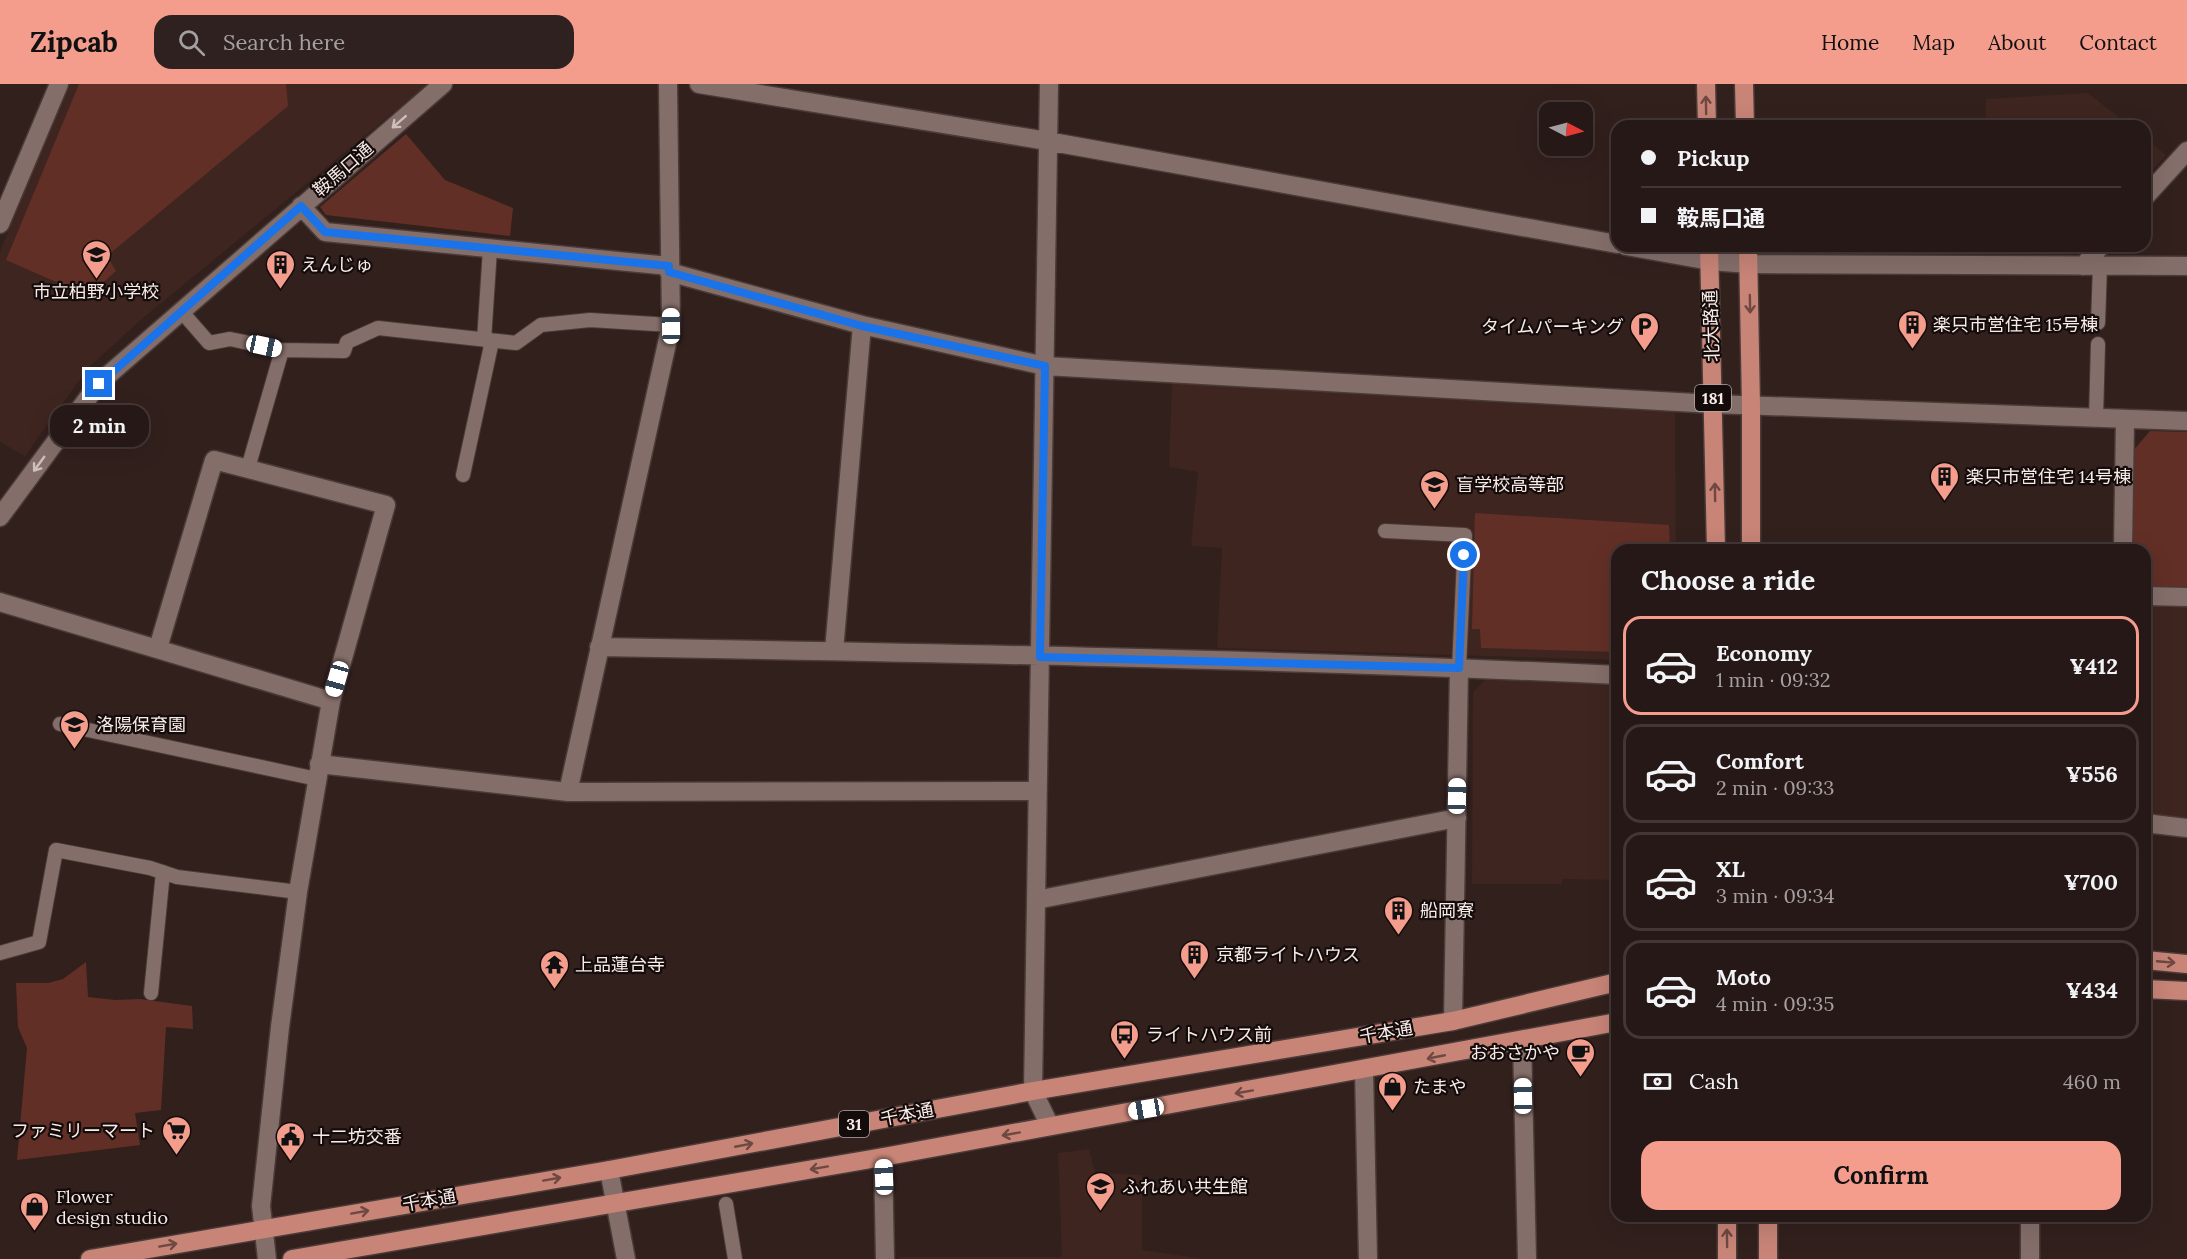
<!DOCTYPE html>
<html lang="en">
<head>
<meta charset="utf-8">
<style>
	body { margin:0; font-family:Lora,"Noto Sans JP",serif; background:#2e211f; color:#f1f3f6; height:100vh; display:flex; flex-direction:column; font-size:22px; white-space:nowrap }
	* { box-sizing:border-box; margin:0 }
	p { font-size:20px; color:#a4a0a1 }
	.icon { flex:none; width:33px; height:33px; fill:none; stroke:currentColor; stroke-width:2; stroke-linecap:round; stroke-linejoin:round }
	.map { position:relative; flex:1; overflow:hidden }
	.drawer { position:absolute; left:1611px; top:460px; width:540px; height:678px; display:flex; flex-direction:column; background:#261816; border-radius:18px; box-shadow:0 6px 24px #0002,0 0 0 2px #423735 }
	.drawer>* { flex:none }
	.guide { position:absolute; left:1611px; top:36px; width:540px; height:132px; border-radius:18px; box-shadow:0 6px 24px #0002,0 0 0 2px #423735; display:grid; align-content:center; height:132px; padding:0 30px; background:#261816 }
	.needle { width:39px; rotate:96deg }
	.tools { position:absolute; left:1539px; top:18px; display:grid; gap:12px }
	.tools a { display:grid; place-items:center; width:54px; height:54px; border-radius:12px; background:#261816; box-shadow:0 6px 24px #0002,0 0 0 2px #423735; font-size:30px }
	.end { position:absolute; width:27px; height:27px; margin:-14px; border:8px solid #1a73e8; background:#fff; box-shadow:0 0 0 3px #fff }
	.from { border-radius:50% }
	.bubble { position:absolute; height:42px; border-radius:18px; background:#261816; box-shadow:0 6px 24px #0002,0 0 0 2px #423735; font-size:20px; font-weight:700; line-height:42px; text-align:center }
	.car { position:absolute; width:18px; height:36px; margin:-18px -9px; border-radius:8px; box-shadow:0 0 4px 2px #0007; background:linear-gradient(#fff 24%,#345 0 40%,#fff 0 76%,#345 0 86%,#fff 0) }
	.guide b { display:flex; align-items:center; gap:21px; height:57px; font-size:22px }
	.guide b+b { border-top:2px solid #423735 }
	.guide i { width:15px; height:15px; background:#f1f3f6 }
	ul { padding:0; list-style:none }
	li { display:flex; align-items:center; gap:18px; height:99px; margin:0 12px 9px; padding:0 18px; border:3px solid #423735; border-radius:18px }
	li div { flex:1 }
	li b { display:block; font-size:22px }
	li em { font-style:normal; font-weight:700 }
	li.on { border-color:#f49d8d }
	li>.icon { width:54px; height:54px; stroke-width:1.5 }
	h2 { padding:0 30px; font-size:27px; line-height:72px }
	.pay { display:flex; align-items:center; gap:15px; height:66px; padding:0 30px; font-size:22px }
	.pay p { margin-inline-start:auto }
	.cta { display:flex; gap:12px; margin-top:auto; padding:12px 30px }
	.cta a { flex:1; height:69px; border-radius:18px; background:#f49d8d; color:#111; font-size:24px; font-weight:700; line-height:69px; text-align:center }
	header { display:flex; align-items:center; gap:36px; box-sizing:border-box; height:84px; padding:0 30px; background:#f49d8d; color:#111 }
	header strong { font-size:28px }
	nav { display:flex; gap:33px; margin-inline-start:auto; font-size:21px }
	.search { width:420px; height:54px; background:#2e211f; display:flex; align-items:center; gap:15px; box-sizing:border-box; padding:0 21px; border-radius:18px; color:#a4a0a1; font-size:22px }
	.map>svg:first-child { display:block }
</style>
</head>
<body>
<header>
<strong>Zipcab</strong>
<div class="search"><svg class="icon" aria-label="search" viewBox="0 0 24 24"><circle cx="10" cy="10" r="6"/><path d="M15 15l6 6"/></svg>Search here</div>
<nav><a>Home</a><a>Map</a><a>About</a><a>Contact</a></nav>
</header>
<div class="map">
<svg width="2187" height="1175" viewBox="0 0 2187 1175">
	<rect width="100%" height="100%" fill="#32201d"/>
	<path fill="#3e2520" d="M 66,0 L 428,0 L 143,234 L 88,284 L 25,372 L 0,358 L 0,168 Z
		M 2088,9 L 2130,42 L 1985,42 L 1986,15 Z
		M 2145,54 L 2166,71 L 2145,95 Z
		M 1983,162 L 2086,162 L 2083,165 L 2070,171 L 1983,170 Z
		M 1172,296 L 1675,326 L 1676,466 L 1617,466 L 1617,576 L 1217,564 L 1222,464 L 1191,462 L 1198,388 L 1169,383 Z
		M 2145,521 L 2187,521 L 2187,737 L 2145,732 Z
		M 1485,596 L 1617,599 L 1617,796 L 1562,795 L 1562,800 L 1472,800 L 1473,608 Z
		M 1089,1065 L 1095,1089 L 1142,1091 L 1142,1166 L 1205,1175 L 899,1175 L 899,1173 L 1062,1173 L 1058,1069 Z"/>
	<path fill="#622f26" d="M 79,0 L 286,0 L 288,22 L 107,172 L 116,187 L 88,212 L 6,176 Z
		M 406,50 L 445,96 L 513,124 L 510,152 L 326,131 L 320,123 Z
		M 2150,347 L 2187,348 L 2187,503 L 2145,502 L 2145,466 L 2130,466 L 2132,368 Z
		M 1475,429 L 1669,441 L 1670,466 L 1617,466 L 1617,568 L 1481,564 L 1480,545 L 1472,545 Z
		M 86,878 L 88,913 L 115,916 L 140,915 L 192,922 L 193,945 L 166,943 L 161,1026 L 135,1029 L 140,1061 L 17,1076 L 27,964 L 18,943 L 16,899 L 48,899 L 63,895 Z"/>
	<g fill="none" stroke-linecap="round" stroke-linejoin="round">
		<defs>
			<path id="lane" d="M 182,228 L 209,259 L 230,255 L 282,266 L 344,267 L 347,258 L 378,244 L 516,259 L 541,241 L 590,236 L 671,241
				M 2098,239 L 2100,182
				M 484,256 L 490,165
				M 2096,334 L 2098,260
				M 248,384 L 282,266
				M 463,391 L 492,257
				M 1385,447 L 1465,451 L 1459,584
				M 60,640 L 317,695
				M 0,869 L 39,858 L 56,766 L 150,784 L 177,793 L 298,808
				M 151,909 L 163,788
				M 726,1120 L 735,1175"/>
			<path id="street" d="M 699,0 L 1047,57 L 1617,160
				M 1049,0 L 1033,1007 L 1050,1042
				M 2145,113 L 2187,67
				M 301,122 L 325,148 L 669,182
				M 0,140 L 59,0
				M 1626,162 L 1710,177 L 1749,180 L 2187,182
				M 2083,182 L 2101,162
				M 669,188 L 862,241 L 1045,282 L 1713,320 L 2187,337
				M 0,433 L 99,299 L 443,0
				M 2123,466 L 2125,335
				M 2145,512 L 2187,513
				M 0,518 L 331,617
				M 599,563 C 939,569 1278,575 1617,591
				M 158,564 L 214,376 L 386,421 L 331,617 L 298,808 L 280,943 L 261,1122 L 267,1175
				M 834,567 L 862,241
				M 319,680 L 568,708 L 1037,707
				M 568,708 L 671,241 L 668,0
				M 2145,739 L 2187,744
				M 1036,816 L 1457,734
				M 1453,937 L 1459,584
				M 1522,956 L 1527,1175
				M 1364,986 L 1368,1175
				M 883,1073 L 885,1175
				M 609,1086 L 626,1175
				M 2030,1132 L 2030,1175"/>
			<path id="primary" d="M 1706,0 L 1707,42
				M 1744,0 L 1745,42
				M 1709,162 L 1716,466
				M 1748,162 L 1751,322 L 1751,466
				M 2145,876 L 2187,880
				M 2145,905 L 2187,907
				M 1727,1132 L 1727,1175
				M 1768,1132 L 1768,1175
				M 90,1175 L 609,1086 L 1033,1007 L 1453,937 L 1617,898
				M 292,1175 L 883,1073 L 1617,938"/>
		</defs>
		<use href="#lane" stroke="#4a3b38" stroke-width="16"/>
		<use href="#street" stroke="#4a3b38" stroke-width="21"/>
		<use href="#primary" stroke="#4a3b38" stroke-width="21"/>
		<use href="#lane" stroke="#846e6a" stroke-width="14"/>
		<use href="#street" stroke="#846e6a" stroke-width="18"/>
		<use href="#primary" stroke="#c78477" stroke-width="18"/>
	</g>
	<defs><path id="oneway-shaft" d="M-6 0H5M1.5-3L5.5 0L1.5 3" fill="none" stroke-width="1.6" stroke-linecap="round" stroke-linejoin="round" transform="scale(1.5)"/></defs>
	<g stroke="#6e4841">
		<use href="#oneway-shaft" transform="translate(1706 21) rotate(-91)"/>
		<use href="#oneway-shaft" transform="translate(1750 220) rotate(89)"/>
		<use href="#oneway-shaft" transform="translate(1715 408) rotate(-91)"/>
		<use href="#oneway-shaft" transform="translate(2166 878) rotate(5)"/>
		<use href="#oneway-shaft" transform="translate(1436 973) rotate(169)"/>
		<use href="#oneway-shaft" transform="translate(1244 1008) rotate(170)"/>
		<use href="#oneway-shaft" transform="translate(1011 1050) rotate(170)"/>
		<use href="#oneway-shaft" transform="translate(744 1061) rotate(-11)"/>
		<use href="#oneway-shaft" transform="translate(819 1084) rotate(170)"/>
		<use href="#oneway-shaft" transform="translate(552 1095) rotate(-10)"/>
		<use href="#oneway-shaft" transform="translate(360 1128) rotate(-10)"/>
		<use href="#oneway-shaft" transform="translate(1727 1154) rotate(-91)"/>
		<use href="#oneway-shaft" transform="translate(168 1161) rotate(-10)"/>
	</g>
	<g stroke="#cfbfbc">
		<use href="#oneway-shaft" transform="translate(399 38) rotate(139)"/>
		<use href="#oneway-shaft" transform="translate(39 380) rotate(126)"/>
	</g>
	<g fill="none" stroke-linecap="round" stroke-linejoin="round">
		<path stroke="#1a73e8" stroke-width="8" d="M 99,300 L 301,122 L 325,148 L 669,182 L 669,188 L 862,242 L 1045,282 L 1040,573 L 1459,584 L 1464,471"/>
	</g>
	<defs>
		<symbol id="school-pin" viewBox="-11 -11 22 30"><path d="M0 17L-7.5 6A9.5 9.5 0 1 1 7.5 6Z" fill="#f49d8d" stroke="#140c0b"/><path d="M0-5L7-2L0 1L-7-2ZM-4 1L0 2.5L4 1V4Q0 6-4 4Z" fill="#111"/></symbol>
		<symbol id="building-pin" viewBox="-11 -11 22 30"><path d="M0 17L-7.5 6A9.5 9.5 0 1 1 7.5 6Z" fill="#f49d8d" stroke="#140c0b"/><path d="M-4-6H4V6H1V3H-1V6H-4ZM-2.5-4.3h1.7v1.8h-1.7ZM.8-4.3h1.7v1.8H.8ZM-2.5-1h1.7V.8h-1.7ZM.8-1h1.7V.8H.8Z" fill="#111"/></symbol>
		<symbol id="parking-pin" viewBox="-11 -11 22 30"><path d="M0 17L-7.5 6A9.5 9.5 0 1 1 7.5 6Z" fill="#f49d8d" stroke="#140c0b"/><path d="M-3.5-5.5H1a3.5 3.5 0 0 1 0 7H-1V5.5H-3.5ZM-1-3.4V-.6H.8a1.4 1.4 0 0 0 0-2.8Z" fill="#111"/></symbol>
		<symbol id="temple-pin" viewBox="-11 -11 22 30"><path d="M0 17L-7.5 6A9.5 9.5 0 1 1 7.5 6Z" fill="#f49d8d" stroke="#140c0b"/><path d="M0-6L5-2H3V0L6.5 2.5H4V6H1.5V3h-3V6H-4V2.5H-6.5L-3 0V-2H-5Z" fill="#111"/></symbol>
		<symbol id="bus-pin" viewBox="-11 -11 22 30"><path d="M0 17L-7.5 6A9.5 9.5 0 1 1 7.5 6Z" fill="#f49d8d" stroke="#140c0b"/><path d="M-5-6H5V4H4V6H2V4H-2V6H-4V4H-5ZM-3.5-4V0h7V-4ZM-3.5 1.2v1.5H-2V1.2ZM2 1.2v1.5H3.5V1.2Z" fill="#111"/></symbol>
		<symbol id="cafe-pin" viewBox="-11 -11 22 30"><path d="M0 17L-7.5 6A9.5 9.5 0 1 1 7.5 6Z" fill="#f49d8d" stroke="#140c0b"/><path d="M-5.5-4.5H6V0H3Q3 3.5 0 3.5H-2.5Q-5.5 3.5-5.5 0ZM3-3.2v2h1.7v-2ZM-6 4.5H4V6H-6Z" fill="#111"/></symbol>
		<symbol id="shop-pin" viewBox="-11 -11 22 30"><path d="M0 17L-7.5 6A9.5 9.5 0 1 1 7.5 6Z" fill="#f49d8d" stroke="#140c0b"/><path d="M-5-2.5h2.3a2.7 3.5 0 0 1 5.4 0H5L5.5 6h-11ZM-1.5-2.5h3a1.5 2.3 0 0 0-3 0Z" fill="#111"/></symbol>
		<symbol id="supermarket-pin" viewBox="-11 -11 22 30"><path d="M0 17L-7.5 6A9.5 9.5 0 1 1 7.5 6Z" fill="#f49d8d" stroke="#140c0b"/><path d="M-6-5.5h2.5l.6 2H6L4.5 2H-2.5L-4.4-4H-6ZM-1.5 3.2a1.3 1.3 0 1 0 .1 0ZM3 3.2a1.3 1.3 0 1 0 .1 0Z" fill="#111"/></symbol>
		<symbol id="civic-pin" viewBox="-11 -11 22 30"><path d="M0 17L-7.5 6A9.5 9.5 0 1 1 7.5 6Z" fill="#f49d8d" stroke="#140c0b"/><path d="M-.6-6.5H3V-4.5H.6V-3L4-1V1h2V6H-6V1h2V-1L-.6-3ZM-1.2 2.5V6h2.4V2.5Z" fill="#111"/></symbol>
	</defs>
	<g fill-rule="evenodd">
		<use href="#school-pin" x="80" y="154" width="33" height="45"/>
		<use href="#building-pin" x="264" y="164" width="33" height="45"/>
		<use href="#building-pin" x="1896" y="224" width="33" height="45"/>
		<use href="#parking-pin" x="1628" y="226" width="33" height="45"/>
		<use href="#building-pin" x="1928" y="376" width="33" height="45"/>
		<use href="#school-pin" x="1418" y="384" width="33" height="45"/>
		<use href="#school-pin" x="58" y="624" width="33" height="45"/>
		<use href="#building-pin" x="1382" y="810" width="33" height="45"/>
		<use href="#building-pin" x="1178" y="854" width="33" height="45"/>
		<use href="#temple-pin" x="538" y="864" width="33" height="45"/>
		<use href="#bus-pin" x="1108" y="934" width="33" height="45"/>
		<use href="#cafe-pin" x="1564" y="952" width="33" height="45"/>
		<use href="#shop-pin" x="1376" y="986" width="33" height="45"/>
		<use href="#supermarket-pin" x="160" y="1030" width="33" height="45"/>
		<use href="#civic-pin" x="274" y="1036" width="33" height="45"/>
		<use href="#school-pin" x="1084" y="1086" width="33" height="45"/>
		<use href="#shop-pin" x="18" y="1106" width="33" height="45"/>
	</g>
	<g text-anchor="middle" dominant-baseline="central" stroke-width="4.5" stroke-linejoin="round" paint-order="stroke">
		<g fill="#140c0b" stroke="#b4a8a6" stroke-width="1.5">
			<rect x="1695" y="301" width="36" height="26" rx="4.5"/>
			<rect x="839" y="1027" width="30" height="26" rx="4.5"/>
		</g>
		<g font-size="16" font-weight="bold" fill="#f8ebe8">
			<text x="1713" y="314">181</text>
			<text x="854" y="1040">31</text>
		</g>
		<g font-size="18" fill="#f8ebe8" stroke="#140c0b">
			<text transform="translate(343 85) rotate(-41)">鞍馬口通</text>
			<text transform="translate(1711 242) rotate(-92)">北大路通</text>
			<text transform="translate(1386 948) rotate(-10)">千本通</text>
			<text transform="translate(907 1030) rotate(-11)">千本通</text>
			<text transform="translate(429 1116) rotate(-10)">千本通</text>
		</g>
		<g font-size="18" fill="#f8ebe8" stroke="#140c0b" text-anchor="start">
			<text x="301" y="180">えんじゅ</text>
			<text x="96" y="207" text-anchor="middle">市立柏野小学校</text>
			<text x="1933" y="240">楽只市営住宅 15号棟</text>
			<text x="1624" y="242" text-anchor="end">タイムパーキング</text>
			<text x="1966" y="392">楽只市営住宅 14号棟</text>
			<text x="1456" y="400">盲学校高等部</text>
			<text x="96" y="640">洛陽保育園</text>
			<text x="1420" y="826">船岡寮</text>
			<text x="1216" y="870">京都ライトハウス</text>
			<text x="575" y="880">上品蓮台寺</text>
			<text x="1146" y="950">ライトハウス前</text>
			<text x="1560" y="968" text-anchor="end">おおさかや</text>
			<text x="1413" y="1002">たまや</text>
			<text x="155" y="1046" text-anchor="end">ファミリーマート</text>
			<text x="312" y="1052">十二坊交番</text>
			<text x="1122" y="1102">ふれあい共生館</text>
			<text x="56" y="1112">Flower<tspan x="56" dy="21">design studio</tspan></text>
		</g>
	</g>
</svg>
<div class="tools">
<a><svg class="needle" viewBox="-14 -14 28 28"><path d="M0-13l5 13h-10z" fill="#e53935"/><path d="M0 13l5-13h-10z" fill="#a4a0a1"/></svg></a>
</div>
<i class="end from" style="left:1464px;top:471px"></i>
<i class="end" style="left:99px;top:300px"></i>
<div class="bubble" style="left:50px;top:321px;width:99px">2 min</div>
<i class="car" style="left:671px;top:242px;rotate:359deg"></i>
<i class="car" style="left:264px;top:262px;rotate:102deg"></i>
<i class="car" style="left:337px;top:595px;rotate:196deg"></i>
<i class="car" style="left:1457px;top:712px;rotate:1deg"></i>
<i class="car" style="left:1523px;top:1012px;rotate:359deg"></i>
<i class="car" style="left:1146px;top:1025px;rotate:260deg"></i>
<i class="car" style="left:884px;top:1093px;rotate:358deg"></i>
<div class="guide">
<b><i class="from"></i>Pickup</b>
<b><i></i>鞍馬口通</b>
</div>
<section class="drawer">
<h2>Choose a ride</h2>
<ul>
<li class="on"><svg class="icon" aria-label="car" viewBox="0 0 24 24"><path d="M5 17H2v-5l4-1 3-4h7l3 4 3 1v5h-3M9 17h6M6 11h13"/><circle cx="7" cy="17" r="2"/><circle cx="17" cy="17" r="2"/></svg><div><b>Economy</b><p>1 min · 09:32</p></div><em>¥412</em></li>
<li><svg class="icon" aria-label="car" viewBox="0 0 24 24"><path d="M5 17H2v-5l4-1 3-4h7l3 4 3 1v5h-3M9 17h6M6 11h13"/><circle cx="7" cy="17" r="2"/><circle cx="17" cy="17" r="2"/></svg><div><b>Comfort</b><p>2 min · 09:33</p></div><em>¥556</em></li>
<li><svg class="icon" aria-label="car" viewBox="0 0 24 24"><path d="M5 17H2v-5l4-1 3-4h7l3 4 3 1v5h-3M9 17h6M6 11h13"/><circle cx="7" cy="17" r="2"/><circle cx="17" cy="17" r="2"/></svg><div><b>XL</b><p>3 min · 09:34</p></div><em>¥700</em></li>
<li><svg class="icon" aria-label="car" viewBox="0 0 24 24"><path d="M5 17H2v-5l4-1 3-4h7l3 4 3 1v5h-3M9 17h6M6 11h13"/><circle cx="7" cy="17" r="2"/><circle cx="17" cy="17" r="2"/></svg><div><b>Moto</b><p>4 min · 09:35</p></div><em>¥434</em></li>
</ul>
<div class="pay"><svg class="icon" aria-label="cash" viewBox="0 0 24 24"><path d="M3 7h18v10H3z"/><circle cx="12" cy="12" r="2"/></svg>Cash<p>460 m</p></div>
<div class="cta"><a>Confirm</a></div>
</section>
</div>
</body>
</html>
